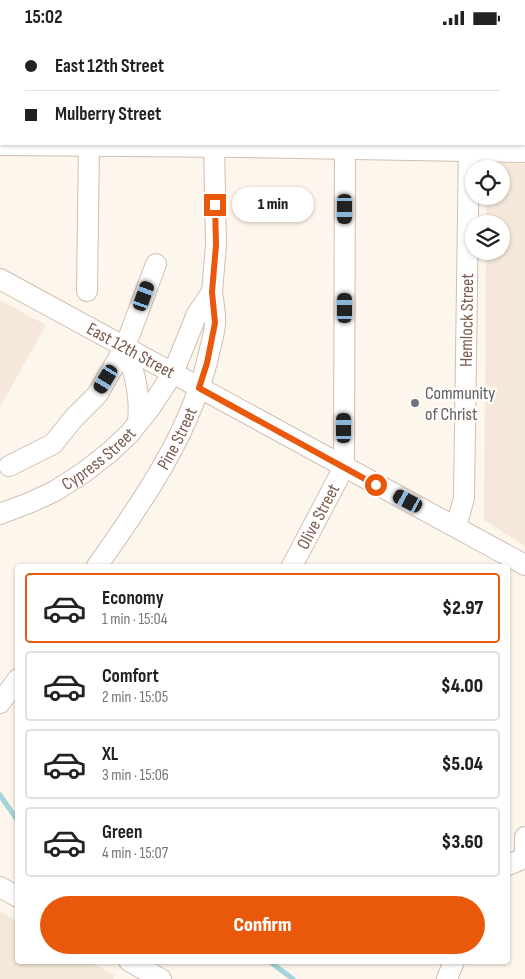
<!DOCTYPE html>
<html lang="en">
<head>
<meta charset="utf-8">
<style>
	body { margin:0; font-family:"Sofia Sans Condensed",sans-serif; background:#f6f6f6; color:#222; height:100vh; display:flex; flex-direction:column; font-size:19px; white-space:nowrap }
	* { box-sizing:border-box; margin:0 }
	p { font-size:16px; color:#767676 }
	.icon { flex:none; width:28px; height:28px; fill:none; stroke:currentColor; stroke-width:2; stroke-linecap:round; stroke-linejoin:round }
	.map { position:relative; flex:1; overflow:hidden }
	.side { position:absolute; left:15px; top:529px; width:495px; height:400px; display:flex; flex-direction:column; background:#fff; border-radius:5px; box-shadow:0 1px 4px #0004 }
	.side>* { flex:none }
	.guide { position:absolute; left:0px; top:0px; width:525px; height:110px; box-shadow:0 1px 4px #0004; display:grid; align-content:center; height:110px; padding:0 25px; background:#fff }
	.tools { position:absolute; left:465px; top:125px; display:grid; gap:10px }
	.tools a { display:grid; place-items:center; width:45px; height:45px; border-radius:50%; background:#fff; box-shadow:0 1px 4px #0004; font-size:25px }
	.end { position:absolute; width:22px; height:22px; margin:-11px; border:6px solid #ea580c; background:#fff; box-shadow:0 0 0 2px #fff }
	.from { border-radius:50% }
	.bubble { position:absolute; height:35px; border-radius:18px; background:#fff; box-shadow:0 1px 4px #0004; font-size:16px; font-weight:800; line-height:35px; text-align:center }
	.car { position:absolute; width:15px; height:30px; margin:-15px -8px; border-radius:6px; box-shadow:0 0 4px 1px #0007; background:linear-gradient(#222 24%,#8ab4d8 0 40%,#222 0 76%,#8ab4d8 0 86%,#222 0) }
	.guide b { display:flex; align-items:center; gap:18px; height:48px; font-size:19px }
	.guide b+b { border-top:1px solid #e0e0e0 }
	.guide i { width:12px; height:12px; background:#222 }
	ul { padding:9px 0 0; list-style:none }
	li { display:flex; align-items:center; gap:15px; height:70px; margin:0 10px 8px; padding:0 15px; border:2px solid #e0e0e0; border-radius:5px }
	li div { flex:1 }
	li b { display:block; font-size:19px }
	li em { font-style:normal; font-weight:800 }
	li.on { border-color:#ea580c }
	li>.icon { width:45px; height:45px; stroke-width:1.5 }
	.action { display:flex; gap:10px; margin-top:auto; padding:10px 25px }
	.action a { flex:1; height:58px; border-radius:30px; background:#ea580c; color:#fff; font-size:20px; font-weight:800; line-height:58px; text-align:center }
	.status { display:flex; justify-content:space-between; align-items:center; height:35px; padding:0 25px; background:#fff; direction:ltr }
	.status svg { height:14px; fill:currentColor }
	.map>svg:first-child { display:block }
</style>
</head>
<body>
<div class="status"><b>15:02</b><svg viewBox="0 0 49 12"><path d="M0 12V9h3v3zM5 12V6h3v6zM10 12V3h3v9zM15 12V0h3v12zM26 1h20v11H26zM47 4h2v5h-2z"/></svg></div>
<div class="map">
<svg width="525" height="944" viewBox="0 0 525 944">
	<rect width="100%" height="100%" fill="#fdf6ec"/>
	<path fill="#f5e8da" d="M 0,0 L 205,0 L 1,1 L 1,90 Z
		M 233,0 L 459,0 L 233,1 Z
		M 486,127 L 525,129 L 525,511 L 484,485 L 486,216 L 501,216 L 501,189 L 486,189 L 486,161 L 501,161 L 501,134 L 486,134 Z
		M 0,265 L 46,290 L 0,372 Z
		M 0,876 L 17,886 L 18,926 L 89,926 L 114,940 L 113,944 L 0,944 Z"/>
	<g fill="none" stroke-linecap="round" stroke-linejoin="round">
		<path stroke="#a5d3da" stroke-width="5" d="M 0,760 L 18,786
			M 269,926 L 293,944"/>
		<defs>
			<g id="minor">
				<path d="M 90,1 L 90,0"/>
				<path d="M 217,1 L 217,0"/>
				<path d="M 347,1 L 347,0"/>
				<path d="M 469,1 L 469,0"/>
				<path d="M 0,110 L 242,112 L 525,117"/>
				<path id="s1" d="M 0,244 L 525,530"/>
				<path d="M 87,256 L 89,109"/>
				<path d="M 125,312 C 135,337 141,361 138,387"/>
				<path d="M 9,431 L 53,409 L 73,384 L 97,360 L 125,312 L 156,229"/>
				<path id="s2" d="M 0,479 L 29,468 L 55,456 L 83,438 L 110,417 L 130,398 L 150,373 L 173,338 L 197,279 L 212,257 L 216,210 L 214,109"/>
				<path id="s3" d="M 456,492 L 464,463 L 469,109"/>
				<path id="s4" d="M 97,531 C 144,465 193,394 210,314 C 212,305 215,296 215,288 C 216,278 213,267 212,257"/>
				<path id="s5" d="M 292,531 L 344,432 L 345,109"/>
				<path d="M 0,668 L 18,644"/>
				<path d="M 525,823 L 525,802"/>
				<path d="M 508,830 L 525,823"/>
				<path d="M 0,852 L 18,862"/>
				<path d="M 129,926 L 161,944"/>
				<path d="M 447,944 L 454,926"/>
			</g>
		</defs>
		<use href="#minor" stroke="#d1beb0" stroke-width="22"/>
		<use href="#minor" stroke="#fff" stroke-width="20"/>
	</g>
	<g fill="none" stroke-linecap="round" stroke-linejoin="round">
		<path stroke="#ea580c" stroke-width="6" d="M 215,170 L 216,210 L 212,257 L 215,288 L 207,328 L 199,353 L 376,450"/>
	</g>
	<circle fill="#6b7280" stroke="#fffaf3" stroke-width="2" cx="415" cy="368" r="5"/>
	<g text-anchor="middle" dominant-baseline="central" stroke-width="5" stroke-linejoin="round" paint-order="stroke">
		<g font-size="18" fill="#7a5c4d" stroke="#fffaf3">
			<text stroke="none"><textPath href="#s3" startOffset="208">Hemlock Street</textPath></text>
			<text stroke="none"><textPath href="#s1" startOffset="149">East 12th Street</textPath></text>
			<text stroke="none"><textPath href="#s4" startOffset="151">Pine Street</textPath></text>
			<text stroke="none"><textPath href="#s2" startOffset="114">Cypress Street</textPath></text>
			<text stroke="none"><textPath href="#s5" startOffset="56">Olive Street</textPath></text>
		</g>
		<g font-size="18" fill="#5b616d" stroke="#fffaf3" text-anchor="start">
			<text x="425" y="358">Community<tspan x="425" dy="21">of Christ</tspan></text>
		</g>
	</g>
</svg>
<div class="tools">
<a><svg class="icon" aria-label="locate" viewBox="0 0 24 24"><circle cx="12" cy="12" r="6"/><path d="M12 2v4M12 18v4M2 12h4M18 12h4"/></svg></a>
<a><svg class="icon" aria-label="layers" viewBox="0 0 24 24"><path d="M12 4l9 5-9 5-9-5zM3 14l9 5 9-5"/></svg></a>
</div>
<i class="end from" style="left:376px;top:450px"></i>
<i class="end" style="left:215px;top:170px"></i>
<div class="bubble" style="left:232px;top:152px;width:82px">1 min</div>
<i class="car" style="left:345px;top:174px;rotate:180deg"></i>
<i class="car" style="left:144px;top:261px;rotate:20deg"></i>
<i class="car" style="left:345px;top:273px;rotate:0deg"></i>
<i class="car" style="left:106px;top:344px;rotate:211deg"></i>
<i class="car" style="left:344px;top:393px;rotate:0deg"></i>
<i class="car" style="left:408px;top:466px;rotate:298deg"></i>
<div class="guide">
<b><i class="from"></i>East 12th Street</b>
<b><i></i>Mulberry Street</b>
</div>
<section class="side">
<ul>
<li class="on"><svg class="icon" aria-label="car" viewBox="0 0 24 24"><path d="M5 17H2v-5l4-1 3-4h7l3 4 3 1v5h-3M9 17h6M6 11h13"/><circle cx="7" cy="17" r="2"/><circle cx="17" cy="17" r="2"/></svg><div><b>Economy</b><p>1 min · 15:04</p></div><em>$2.97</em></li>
<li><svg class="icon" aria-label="car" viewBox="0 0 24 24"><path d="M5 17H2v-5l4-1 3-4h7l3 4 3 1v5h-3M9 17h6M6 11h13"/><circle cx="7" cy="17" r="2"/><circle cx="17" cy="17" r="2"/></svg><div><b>Comfort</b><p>2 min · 15:05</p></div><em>$4.00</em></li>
<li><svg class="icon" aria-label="car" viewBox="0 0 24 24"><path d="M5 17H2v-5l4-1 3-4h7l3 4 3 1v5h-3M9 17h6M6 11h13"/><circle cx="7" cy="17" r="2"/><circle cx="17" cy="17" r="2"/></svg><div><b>XL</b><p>3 min · 15:06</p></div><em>$5.04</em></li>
<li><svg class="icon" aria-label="car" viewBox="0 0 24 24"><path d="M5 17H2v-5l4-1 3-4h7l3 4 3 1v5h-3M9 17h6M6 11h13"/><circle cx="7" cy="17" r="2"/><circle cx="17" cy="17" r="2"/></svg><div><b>Green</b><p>4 min · 15:07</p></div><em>$3.60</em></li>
</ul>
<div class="action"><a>Confirm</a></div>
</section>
</div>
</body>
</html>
